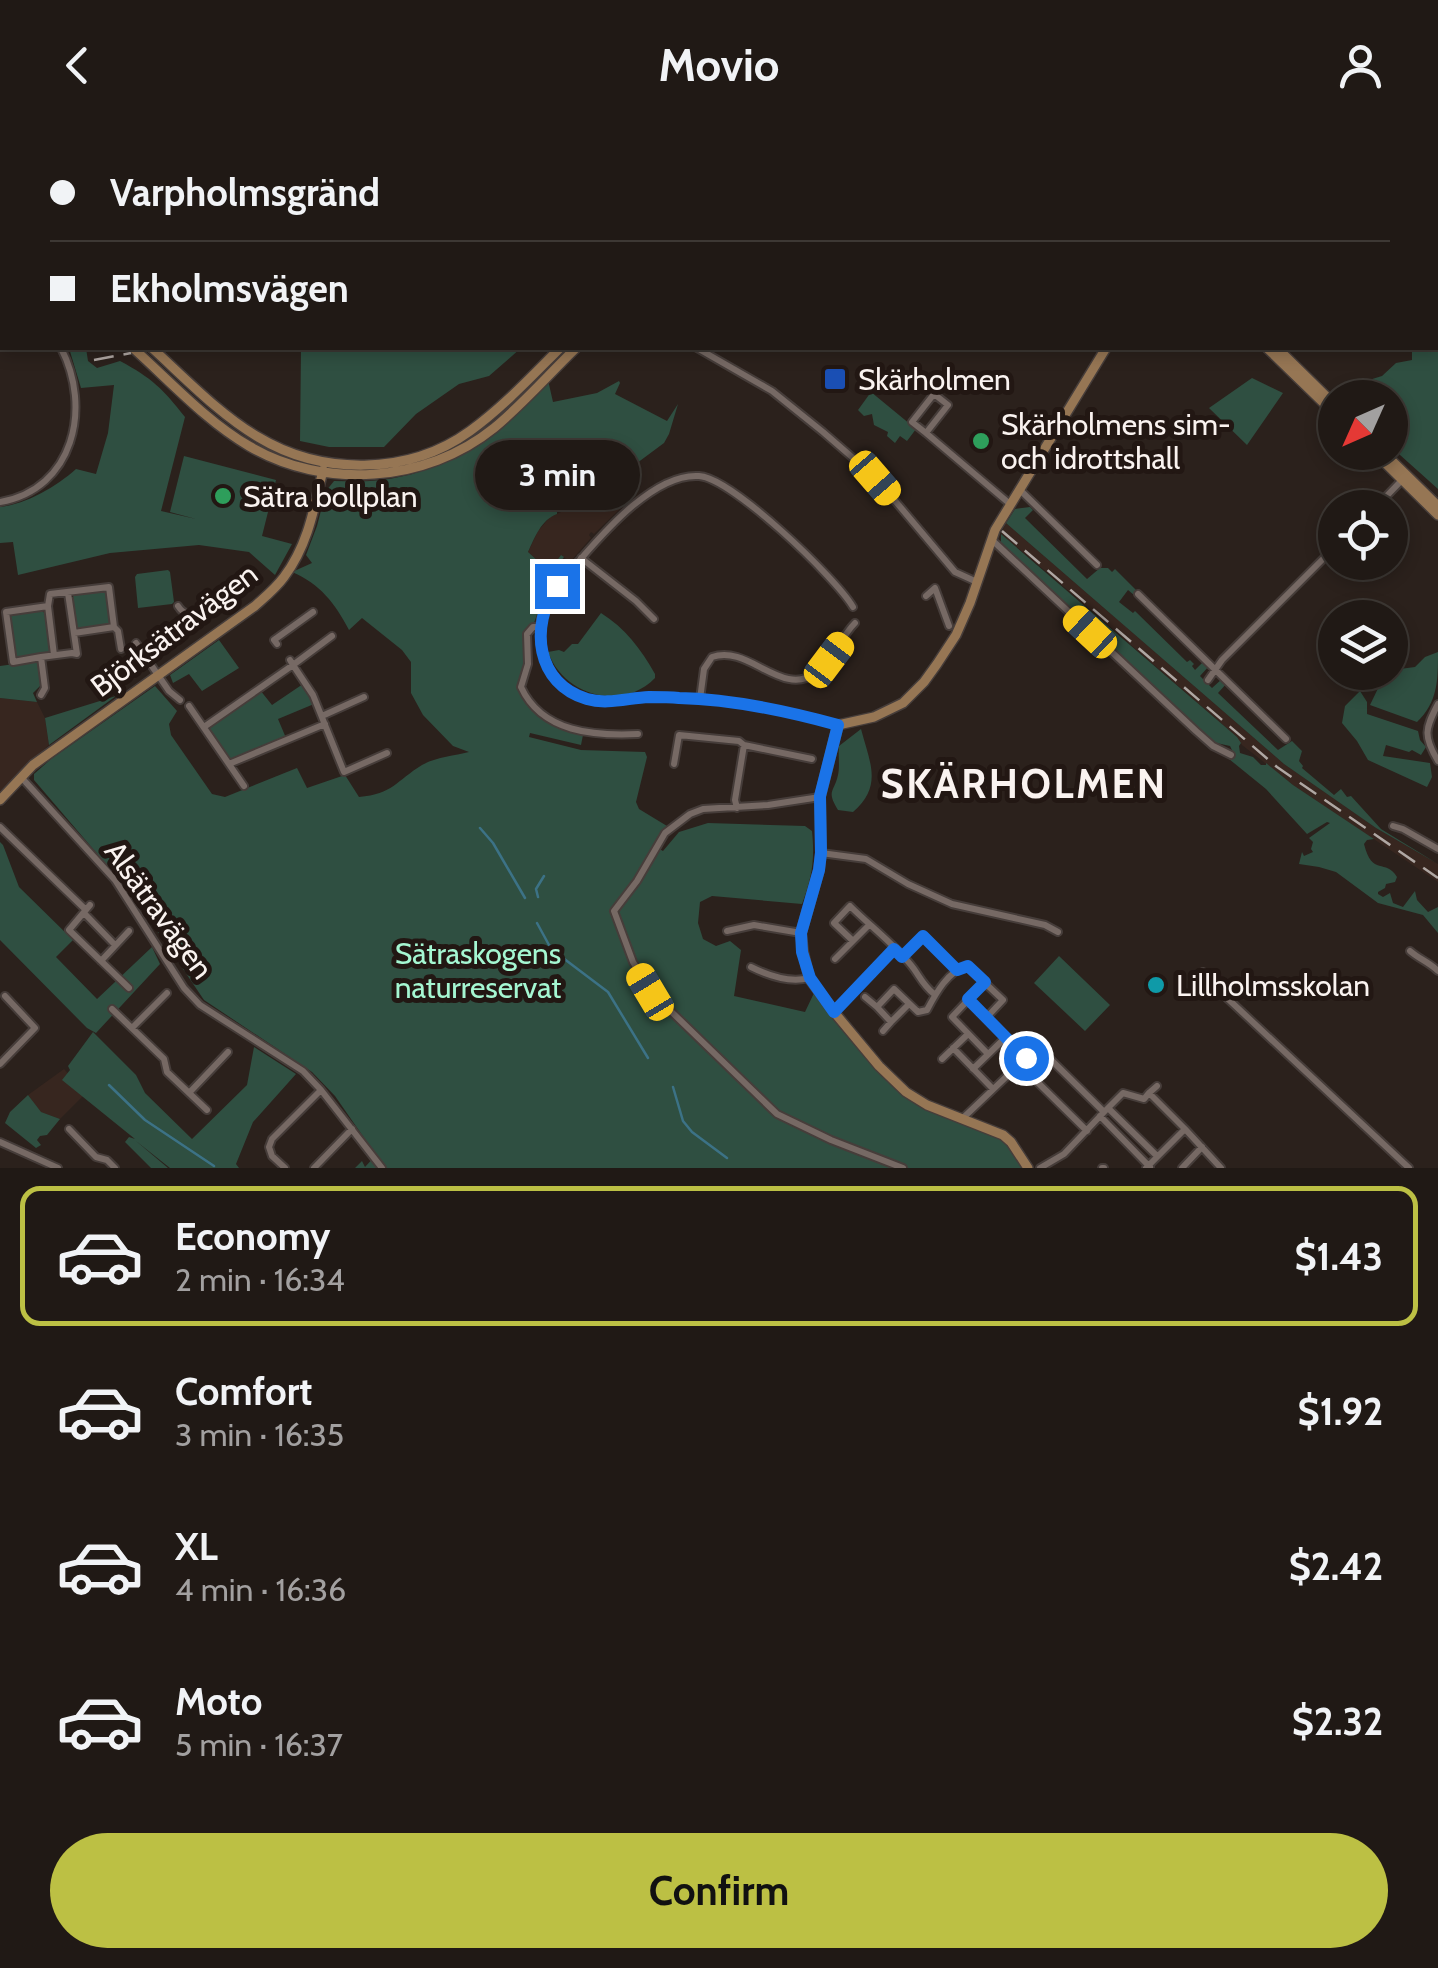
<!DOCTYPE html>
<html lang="en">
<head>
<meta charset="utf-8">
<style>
	body { margin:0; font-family:Cabin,sans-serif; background:#28221e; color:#f1f3f6; height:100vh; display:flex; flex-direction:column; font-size:38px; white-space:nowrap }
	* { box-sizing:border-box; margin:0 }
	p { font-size:32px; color:#a2a0a0 }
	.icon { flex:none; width:55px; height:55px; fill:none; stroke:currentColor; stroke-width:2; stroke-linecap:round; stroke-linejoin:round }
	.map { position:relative; height:1038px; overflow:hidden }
	.side { display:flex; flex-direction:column; background:#201915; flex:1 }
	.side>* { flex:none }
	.banner { position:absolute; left:0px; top:0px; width:1440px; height:220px; box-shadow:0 5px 15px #0003,0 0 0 2px #3d3834; display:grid; align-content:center; height:220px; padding:0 50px; background:#201915 }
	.needle { width:65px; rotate:225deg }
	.controls { position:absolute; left:1318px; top:250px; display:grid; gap:20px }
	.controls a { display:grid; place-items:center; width:90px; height:90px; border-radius:50%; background:#201915; box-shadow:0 5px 15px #0003,0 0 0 2px #3d3834; font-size:50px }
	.end { position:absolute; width:45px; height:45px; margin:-22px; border:12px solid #1a73e8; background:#fff; box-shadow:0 0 0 5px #fff }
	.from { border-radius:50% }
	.bubble { position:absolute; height:70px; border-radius:35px; background:#201915; box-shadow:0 5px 15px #0003,0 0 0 2px #3d3834; font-size:32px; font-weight:800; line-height:70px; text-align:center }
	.car { position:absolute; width:30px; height:60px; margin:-30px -15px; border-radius:12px; box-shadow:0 0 8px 2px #0007; background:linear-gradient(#f5c518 24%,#345 0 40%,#f5c518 0 76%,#345 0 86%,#f5c518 0) }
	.banner b { display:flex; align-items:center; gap:35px; height:95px; font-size:38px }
	.banner b+b { border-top:2px solid #3d3834 }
	.banner i { width:25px; height:25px; background:#f1f3f6 }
	ul { padding:18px 0 0; list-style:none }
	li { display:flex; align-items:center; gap:30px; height:140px; margin:0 20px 15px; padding:0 30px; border:5px solid transparent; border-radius:20px }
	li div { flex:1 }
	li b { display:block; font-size:38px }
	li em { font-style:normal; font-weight:800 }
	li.current { border-color:#bcc044 }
	li>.icon { width:90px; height:90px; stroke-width:1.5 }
	.action { display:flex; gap:20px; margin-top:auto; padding:20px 50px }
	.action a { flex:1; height:115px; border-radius:60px; background:#bcc044; color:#111; font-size:40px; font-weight:800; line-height:115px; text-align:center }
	header { display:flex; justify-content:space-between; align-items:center; height:130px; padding:0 50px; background:#201915; font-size:45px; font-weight:800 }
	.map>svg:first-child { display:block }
</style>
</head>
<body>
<header><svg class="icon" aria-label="back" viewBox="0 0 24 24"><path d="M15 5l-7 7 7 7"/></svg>Movio<svg class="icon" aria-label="person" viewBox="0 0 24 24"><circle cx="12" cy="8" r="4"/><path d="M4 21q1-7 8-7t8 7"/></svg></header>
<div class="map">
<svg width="1438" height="1038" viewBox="0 0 1438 1038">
	<rect width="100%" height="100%" fill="#2b211c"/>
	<path fill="#37261f" d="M 604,366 L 608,366 L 612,376 L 622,373 L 624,375 L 594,404 L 591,402 L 589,405 L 591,408 L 570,432 L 561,425 L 549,441 L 528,422 L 538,401 L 550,387 L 561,382 L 561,379 Z
		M 1006,393 L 1284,634 L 1376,698 L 1438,734 L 1438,752 L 1293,655 L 1242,615 L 1237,607 L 1049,444 L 1001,404 Z
		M 0,568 L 37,572 L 45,588 L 49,615 L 0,661 Z
		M 64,939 L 86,963 L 60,989 L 40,982 L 28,965 Z"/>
	<path fill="#2f4f41" d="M 1438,176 L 1438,359 L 1390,316 L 1390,268 L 1338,267 L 1343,258 L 1382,246 L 1396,233 L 1412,230 L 1412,218 L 1438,218 Z
		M 69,218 L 86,218 L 88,231 L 97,238 L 120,231 C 152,248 163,259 185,287 L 161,381 L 196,389 L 170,382 L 184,326 L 276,350 L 262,406 L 292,414 L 275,445 L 249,422 L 199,415 L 110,423 L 18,445 L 13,412 L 0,413 L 0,377 C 27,374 57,356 76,339 L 96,344 L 108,303 L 114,255 L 81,258 Z
		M 301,218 L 521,218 L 489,246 L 459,254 L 416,284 L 384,317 L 329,317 L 300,311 Z
		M 1252,248 L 1283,263 L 1247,315 L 1209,278 Z
		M 548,250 L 553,272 L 597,263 L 619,251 L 620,253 L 615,264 L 667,291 L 678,274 L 669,304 L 664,313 L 629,339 L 633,347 L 622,354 L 616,340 L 608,358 L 557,374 L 557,384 C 541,390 535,407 528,422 L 549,441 L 561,425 L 564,427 L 555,439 L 558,442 L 561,438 L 563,440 L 545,462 L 534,493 L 523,503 L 525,534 L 520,549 L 520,563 C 536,586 557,596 583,605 L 581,615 L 530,603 L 529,607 L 581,620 L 645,622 L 647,627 L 636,672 L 639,679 L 667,696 L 654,716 L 663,721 L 679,702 L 708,693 L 805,696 L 812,701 C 815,730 812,747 802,774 L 712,766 L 700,772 L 698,793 L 703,809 L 716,816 L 730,811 L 741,820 L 734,866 L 805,882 L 814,863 L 883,947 L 903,964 L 983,999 L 1006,1012 L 1023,1038 L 355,1038 L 362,1031 L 365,1037 L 376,1025 L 335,966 L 312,942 L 204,870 L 135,768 L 34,650 L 34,644 L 51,629 L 155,556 L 177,581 L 169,594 L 171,605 L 212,664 L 225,667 L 297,638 L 307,658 L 345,645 L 359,667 C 393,664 396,651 422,635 C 436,627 454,626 469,622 L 453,616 L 423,585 L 411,563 L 411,532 L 402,520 L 362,488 L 349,500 C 335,473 320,454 292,442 L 312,433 L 306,425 L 317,396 L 326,361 L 334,351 C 350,351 366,352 382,350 C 455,340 500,303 548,250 Z
		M 871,262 L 916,299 L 907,311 L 900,306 L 895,313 L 887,306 L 888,302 L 874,295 L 872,284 L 864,286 L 858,280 Z
		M 1030,377 L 1033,380 L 1025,388 L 1087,449 L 1100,438 L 1108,438 L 1112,442 L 1115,439 L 1137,461 L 1134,465 L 1128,460 L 1119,472 L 1133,483 L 1135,481 L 1187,532 L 1190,530 L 1194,534 L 1192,536 L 1195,540 L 1204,531 L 1209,536 L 1200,546 L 1212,558 L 1222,549 L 1227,553 L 1218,563 L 1278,620 L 1292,611 L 1302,621 L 1299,631 L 1303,636 L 1302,638 L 1334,665 L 1341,659 L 1347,667 L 1351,666 L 1381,699 L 1438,734 L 1376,698 L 1284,634 L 1006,393 L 1015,379 Z
		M 1001,404 L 1237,607 L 1241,613 L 1239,616 L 1240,623 L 1253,627 L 1261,635 L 1266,635 L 1266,633 L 1293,655 L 1374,709 L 1367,710 L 1364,714 C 1372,747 1386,728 1397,747 L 1395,752 L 1386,754 L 1385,758 L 1378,762 L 1378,764 L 1383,767 L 1390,763 L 1393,773 L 1403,777 L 1415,761 L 1417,770 L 1428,782 L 1438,777 L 1438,803 L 1423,785 L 1378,773 L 1336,742 L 1319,737 L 1299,734 L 1302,722 L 1304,726 L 1313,722 L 1311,719 L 1313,712 L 1309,708 L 1330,693 L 1327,692 L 1307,704 L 1266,659 L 1229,629 L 1233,622 L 1230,616 L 1212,612 L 1001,414 Z
		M 168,440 L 170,442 L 174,472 L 172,474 L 138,478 L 135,447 L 137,444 Z
		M 103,460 L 107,462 L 111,492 L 109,495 L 78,499 L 76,498 L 73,465 Z
		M 40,480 L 45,483 L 51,520 L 48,524 L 18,527 L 15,526 L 9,488 L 11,485 Z
		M 601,483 C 625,498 641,519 655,544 L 655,548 C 622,582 564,566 548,522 L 559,520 L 564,522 L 572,514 L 578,514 Z
		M 219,510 L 239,538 L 202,561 L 189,544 L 173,553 L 170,545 Z
		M 1438,522 C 1438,550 1438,572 1417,592 L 1370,575 L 1383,548 L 1392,540 L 1415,537 L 1425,527 Z
		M 36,531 L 38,533 L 42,554 L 33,563 L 37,572 L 0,568 L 0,536 Z
		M 303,554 L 314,574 L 278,589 L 286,608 L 230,630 L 209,599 L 209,596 L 260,560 L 272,575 Z
		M 1360,561 L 1367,572 L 1367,584 L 1418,601 L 1420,610 L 1426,617 L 1421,625 L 1412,620 L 1409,622 L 1386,615 L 1383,626 L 1430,633 L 1432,647 L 1427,657 L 1368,630 L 1357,611 L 1342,593 L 1345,576 Z
		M 116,566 L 49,615 L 45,588 Z
		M 861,599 C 870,633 883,656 853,682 L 838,680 C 826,660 834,663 838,645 C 840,636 838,625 839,616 Z
		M 0,712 L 3,715 L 19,757 L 73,810 L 56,827 L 97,869 L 152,817 L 160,834 L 96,903 L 87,898 L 0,810 Z
		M 1059,826 L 1110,875 L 1085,901 L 1034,853 Z
		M 93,902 L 136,945 L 145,963 L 192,1009 L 247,955 L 254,917 L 296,944 L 253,992 L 236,1034 L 239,1038 L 170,1038 L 136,1011 L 168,1038 L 151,1038 L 125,1012 L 129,1007 L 135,1009 L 62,950 L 70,940 L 68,936 Z
		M 28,965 L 41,982 L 60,989 L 47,1005 L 40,1006 L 37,1010 L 41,1015 L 36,1018 L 5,993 L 10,982 Z"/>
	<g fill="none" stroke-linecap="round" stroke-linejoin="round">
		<path stroke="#3c7286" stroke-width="2.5" d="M 480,698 L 493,713 L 525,768
			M 538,767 L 536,759 L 544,746
			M 537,793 L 549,815 L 563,828 L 608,862 L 648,928
			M 109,955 L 145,990 L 214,1036
			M 673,957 L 683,991 L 692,1002 L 727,1028"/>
		<defs>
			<path id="street" d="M 1076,0 L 1079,2
				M 0,173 L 2,173
				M 697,218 L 772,261 L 823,302 L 875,347 L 955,442 L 977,452
				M 926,303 L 948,275 L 934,264 L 912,292 L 926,303 L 1010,374
				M 1019,359 L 1097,435
				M 0,372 C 74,359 92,278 61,218
				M 1375,378 L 1402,350
				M 992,410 L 1196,601 L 1213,616 L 1231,625
				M 581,428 L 636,471 L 654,489
				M 1138,464 L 1286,609
				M 926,466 L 935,458 L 949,496
				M 178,476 C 185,487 192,484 204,482
				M 114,497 L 118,501 L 121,519
				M 539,497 L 533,497 L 527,504 L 528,534 L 521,557 C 542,603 595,606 638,604
				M 136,513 L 169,561 L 180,570
				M 277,514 L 274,510 L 313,482
				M 54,525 L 48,476 L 50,464 L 109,457 L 114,497 L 74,503
				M 41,527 L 13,532 L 6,482 L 48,476
				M 290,530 L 293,535 L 332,506
				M 1208,550 L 1222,530 L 1335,417
				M 41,565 L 45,558 L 41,527 L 72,523 L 77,524 L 68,463
				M 700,569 L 704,539 L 712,527 C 749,514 781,568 816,543 C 834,530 840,508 855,493
				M 1438,574 C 1425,599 1423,606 1438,631
				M 189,576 L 244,656
				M 322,586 L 364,567
				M 838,595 C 788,581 733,570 681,568 C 669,567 656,566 643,567 C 624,569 602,575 583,568 C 546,553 530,509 546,473 C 554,457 567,444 579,431 C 605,401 655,343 699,346 C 732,348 836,448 853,477
				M 204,597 L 293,535 L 313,565 L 344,642 L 387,623
				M 229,634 L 325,594
				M 674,634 L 679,605 L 739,611 L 744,615 L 812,629
				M 21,647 L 115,750 L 184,858 L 200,875 L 303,941 L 321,960 L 382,1038
				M 820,667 L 768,675 L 703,679 L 690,684 L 665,703 L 637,751 L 614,781 L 633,832 L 651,862 L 777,984 L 831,1010 L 903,1038
				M 737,678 L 735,670 L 744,615
				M 1393,696 L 1403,699 L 1438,719
				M 0,697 L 86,780
				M 821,723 L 866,729 L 908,754 L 952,774 L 1045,795 L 1058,802
				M 90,775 L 69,800 L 129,858
				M 85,784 L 115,815
				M 869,795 L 853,811 L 834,793 L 850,776 C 870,796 898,817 914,839 C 921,849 924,856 934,864
				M 727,801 L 754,795 L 801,803
				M 1410,821 C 1419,829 1429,832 1438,841
				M 902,827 L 923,805 L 957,840
				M 835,829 L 853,811
				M 101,831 L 129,801
				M 751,837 C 769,846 790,853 809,848
				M 1203,842 L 1212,854 L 1409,1038
				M 985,852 L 952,887 L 988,924
				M 865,867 L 877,877
				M 968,869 L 1026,928
				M 909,874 L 891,892 L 877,877 L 894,859 L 918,882 L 927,880 C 936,863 948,841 967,836 L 1003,870 L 986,888
				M 112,879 L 164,929 L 167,942 L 207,980
				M 834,882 L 894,819
				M 132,898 L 167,863
				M 883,901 L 891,892
				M 953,918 L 993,959
				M 1040,919 L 1102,980 L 1105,981 L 1123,963 L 1144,969 L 1149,963 L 1185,999 L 1146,1038
				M 942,929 L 968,904
				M 0,934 L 35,898 L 5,866
				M 1019,934 L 1087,1001
				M 973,939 L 1005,908
				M 189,963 L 228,922
				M 1149,963 L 1157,956
				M 1108,978 L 1157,1026
				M 1100,986 L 1150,1037
				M 963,988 L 1026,928 L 1028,920
				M 69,999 L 96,1027 L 107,1030 L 115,1038
				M 1185,999 L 1221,1038
				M 0,1012 L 58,1038
				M 285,1038 L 272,1026 L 269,1017 L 272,1009 L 321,960
				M 314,1038 L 352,999
				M 1040,1038 L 1064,1024 L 1105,981
				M 1102,1038 L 1104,1038
				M 1182,1038 L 1202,1017"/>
			<path id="secondary" d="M 594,0 L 595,2
				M 605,0 L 606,2
				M 1040,0 L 1043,2
				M 1052,0 L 1055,2
				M 1201,0 L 1204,2
				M 742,2 L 744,0
				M 756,2 L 758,0
				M 768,2 L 770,0
				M 0,120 L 2,120
				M 0,130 L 2,131
				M 133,218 C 170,251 206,291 249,316 C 324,360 426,353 494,298 C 523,274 549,244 576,218
				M 152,218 C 185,248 219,284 258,307 C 321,345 408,346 470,301 C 503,277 531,247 560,218
				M 1267,218 L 1335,284
				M 1277,218 L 1335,275
				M 1374,322 L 1438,385
				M 1383,322 L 1438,376
				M 0,670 L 33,635 L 255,476 C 265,467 276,458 284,447 C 308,415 314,379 323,340
				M 1028,1038 L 1011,1012 L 1003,1005 L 927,975 L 906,962 L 879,936 L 834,882 L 809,848 L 803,821 L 801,803 L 819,740 L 821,723 L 820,667 L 838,595 L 874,587 L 903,573 L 924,552 L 937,534 L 956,505 L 970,473 L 995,400 L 1106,218"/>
			<path id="highway" d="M 614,0 L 617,2
				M 663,2 L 667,0"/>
		</defs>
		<use href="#street" stroke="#463d3a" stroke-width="10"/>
		<use href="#secondary" stroke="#463d3a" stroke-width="12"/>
		<use href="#highway" stroke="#463d3a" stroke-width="15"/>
		<use href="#street" stroke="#766964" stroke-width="6"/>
		<use href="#secondary" stroke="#967654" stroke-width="9"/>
		<use href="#highway" stroke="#e0962d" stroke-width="11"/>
		<path stroke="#afa7a3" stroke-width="2.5" stroke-dasharray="20 10" stroke-linecap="butt" d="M 94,230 L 131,223
			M 1002,401 L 1277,637 L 1438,748"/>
	</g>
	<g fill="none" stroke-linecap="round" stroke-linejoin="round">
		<path stroke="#1a73e8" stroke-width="12" d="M 557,456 C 529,496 536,554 587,569 C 607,575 628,568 649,567 C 659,567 669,567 679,568 C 732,569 787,581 838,595 L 820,666 L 821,723 L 819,740 L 801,803 L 802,822 L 810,848 L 834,882 L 894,819 L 902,827 L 923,806 L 957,840 L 968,836 L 985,852 L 968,869 L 1026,928"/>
	</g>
	<rect fill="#1a4fb4" stroke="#221713" stroke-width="4" x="823" y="237" width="24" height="24" rx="5"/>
	<g fill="#2e9e5b" stroke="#221713" stroke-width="4">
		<circle cx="981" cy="311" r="10"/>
		<circle cx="223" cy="366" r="10"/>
	</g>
	<circle fill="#0f9aa8" stroke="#221713" stroke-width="4" cx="1156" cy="855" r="10"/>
	<g text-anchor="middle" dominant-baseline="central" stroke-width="10" stroke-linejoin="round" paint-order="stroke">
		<g font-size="30" fill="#faf3f0" stroke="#221713" text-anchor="start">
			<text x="858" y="249">Skärholmen</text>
			<text x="1001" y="294">Skärholmens sim-<tspan x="1001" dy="34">och idrottshall</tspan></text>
			<text x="243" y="366">Sätra bollplan</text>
			<text x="1176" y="855">Lillholmsskolan</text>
		</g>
		<g font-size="30" fill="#faf3f0" stroke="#221713">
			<text transform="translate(174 500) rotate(-37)">Björksätravägen</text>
			<text transform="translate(159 780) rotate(54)">Alsätravägen</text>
		</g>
		<g font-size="30" fill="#a5f7d2" stroke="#221713">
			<text x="478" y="823">Sätraskogens<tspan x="478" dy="34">naturreservat</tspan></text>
		</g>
		<g font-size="40" font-weight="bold" letter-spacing="2.5" fill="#faf3f0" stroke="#221713">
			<text x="1024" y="653">SKÄRHOLMEN</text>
		</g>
	</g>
</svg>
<div class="controls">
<a><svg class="needle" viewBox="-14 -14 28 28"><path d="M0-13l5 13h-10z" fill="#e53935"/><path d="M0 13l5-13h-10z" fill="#a2a0a0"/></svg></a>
<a><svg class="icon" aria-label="locate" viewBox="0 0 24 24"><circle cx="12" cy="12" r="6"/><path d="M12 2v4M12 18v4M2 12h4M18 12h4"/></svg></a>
<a><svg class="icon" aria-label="layers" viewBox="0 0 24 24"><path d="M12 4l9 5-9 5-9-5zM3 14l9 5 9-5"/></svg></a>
</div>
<i class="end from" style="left:1026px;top:928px"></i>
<i class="end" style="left:557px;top:456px"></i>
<div class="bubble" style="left:475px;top:310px;width:165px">3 min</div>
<i class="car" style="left:875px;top:348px;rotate:139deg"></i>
<i class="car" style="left:1090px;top:502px;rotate:313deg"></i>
<i class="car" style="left:829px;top:530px;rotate:37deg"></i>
<i class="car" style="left:650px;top:862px;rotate:329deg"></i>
<div class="banner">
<b><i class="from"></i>Varpholmsgränd</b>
<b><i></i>Ekholmsvägen</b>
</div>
</div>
<section class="side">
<ul>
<li class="current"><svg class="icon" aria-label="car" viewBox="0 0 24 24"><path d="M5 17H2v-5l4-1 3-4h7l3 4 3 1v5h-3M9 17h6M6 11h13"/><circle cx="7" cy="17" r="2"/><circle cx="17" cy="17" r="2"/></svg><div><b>Economy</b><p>2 min · 16:34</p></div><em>$1.43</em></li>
<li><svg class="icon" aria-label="car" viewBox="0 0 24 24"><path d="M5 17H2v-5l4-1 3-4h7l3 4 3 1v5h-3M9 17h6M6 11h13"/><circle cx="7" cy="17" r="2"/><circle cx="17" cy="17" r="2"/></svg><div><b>Comfort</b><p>3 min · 16:35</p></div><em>$1.92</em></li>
<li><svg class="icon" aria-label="car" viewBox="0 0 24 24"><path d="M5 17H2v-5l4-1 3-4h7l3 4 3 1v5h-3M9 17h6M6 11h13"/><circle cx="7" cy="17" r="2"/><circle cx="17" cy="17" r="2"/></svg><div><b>XL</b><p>4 min · 16:36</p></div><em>$2.42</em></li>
<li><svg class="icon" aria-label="car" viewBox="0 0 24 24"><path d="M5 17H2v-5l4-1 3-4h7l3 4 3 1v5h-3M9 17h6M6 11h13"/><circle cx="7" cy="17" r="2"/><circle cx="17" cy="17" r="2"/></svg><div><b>Moto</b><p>5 min · 16:37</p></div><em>$2.32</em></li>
</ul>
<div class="action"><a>Confirm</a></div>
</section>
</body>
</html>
